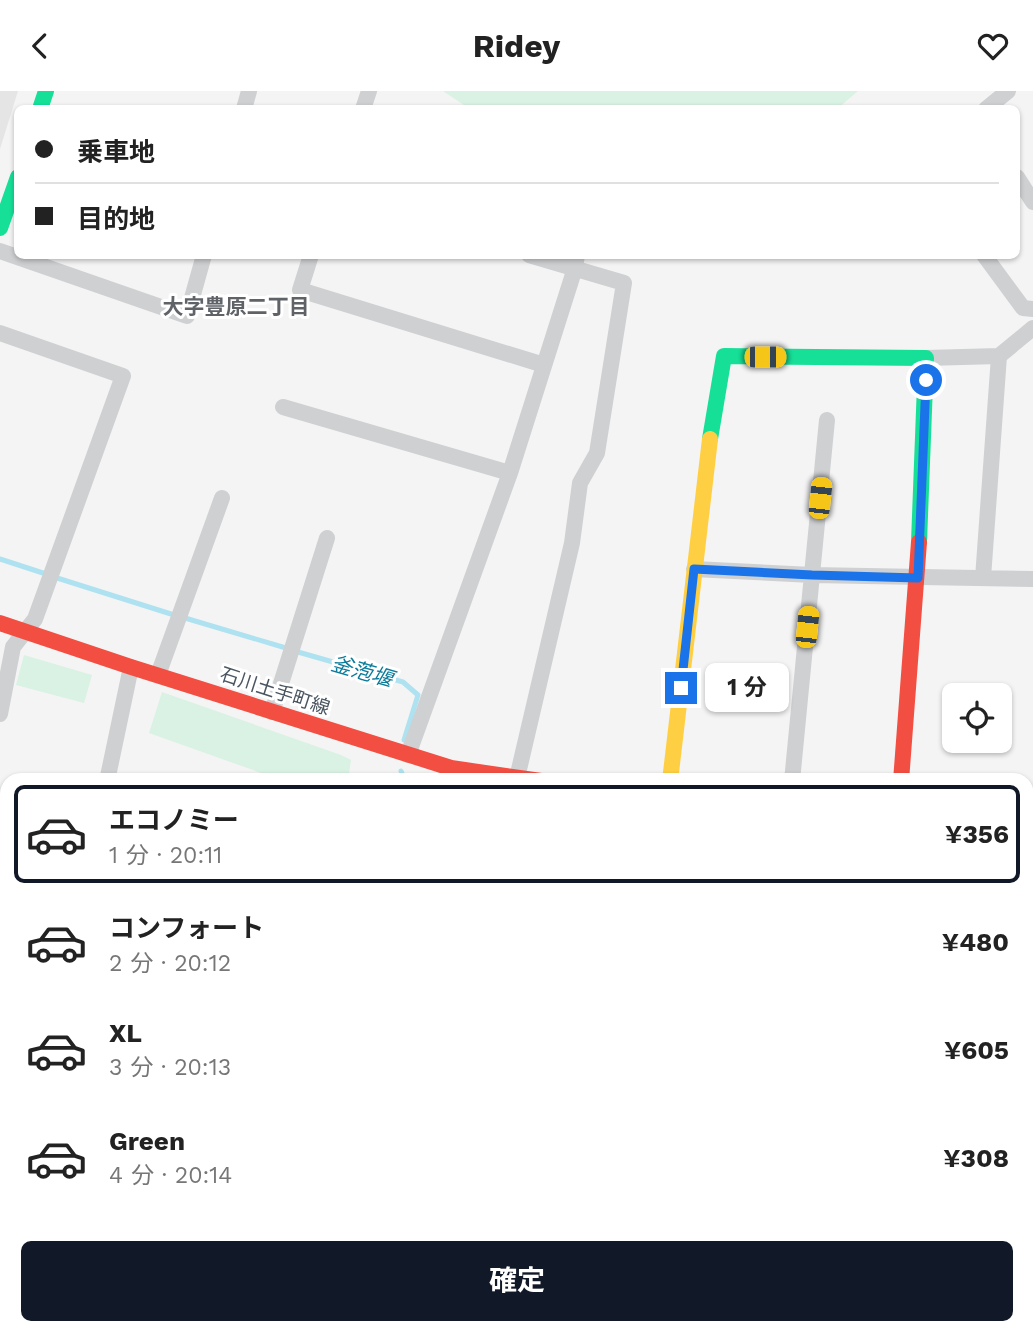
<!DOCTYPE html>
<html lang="ja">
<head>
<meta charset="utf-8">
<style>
	body { margin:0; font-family:"Work Sans","Noto Sans JP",sans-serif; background:#f2f2f2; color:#222; height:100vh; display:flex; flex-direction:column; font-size:26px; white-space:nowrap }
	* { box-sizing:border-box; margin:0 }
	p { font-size:23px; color:#767676 }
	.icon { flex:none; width:38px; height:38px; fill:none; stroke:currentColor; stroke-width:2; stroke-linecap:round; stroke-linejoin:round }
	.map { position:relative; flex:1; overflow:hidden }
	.sheet { position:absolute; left:0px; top:682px; width:1034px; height:562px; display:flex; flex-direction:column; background:#fff; border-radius:21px 21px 0 0; box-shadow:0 2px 5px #0004 }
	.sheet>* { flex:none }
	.top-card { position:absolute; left:14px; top:14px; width:1006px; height:154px; border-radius:10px; box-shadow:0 2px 5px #0004; display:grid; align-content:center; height:154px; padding:0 21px; background:#fff }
	.tools { position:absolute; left:942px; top:592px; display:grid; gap:14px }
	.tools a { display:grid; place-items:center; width:70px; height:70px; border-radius:10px; background:#fff; box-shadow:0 2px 5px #0004; font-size:35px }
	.end { position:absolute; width:32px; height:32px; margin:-16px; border:9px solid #1a73e8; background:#fff; box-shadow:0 0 0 4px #fff }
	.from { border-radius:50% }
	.bubble { position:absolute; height:49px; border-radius:10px; background:#fff; box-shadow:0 2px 5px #0004; font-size:23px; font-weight:700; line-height:49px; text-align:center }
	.car { position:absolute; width:21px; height:42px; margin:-21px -10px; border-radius:9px; box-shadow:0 0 5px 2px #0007; background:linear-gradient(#f5c518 24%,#345 0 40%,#f5c518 0 76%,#345 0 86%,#f5c518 0) }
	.top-card b { display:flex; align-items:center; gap:24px; height:66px; font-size:26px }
	.top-card b+b { border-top:2px solid #e0e0e0 }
	.top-card i { width:18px; height:18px; background:#222 }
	ul { padding:12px 0 0; list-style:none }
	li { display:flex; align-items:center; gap:21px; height:98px; margin:0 14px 10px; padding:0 7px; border:4px solid transparent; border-radius:10px }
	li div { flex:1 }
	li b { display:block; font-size:26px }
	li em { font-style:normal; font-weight:700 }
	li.active { border-color:#111827 }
	li>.icon { width:63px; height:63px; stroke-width:1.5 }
	.button { display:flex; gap:14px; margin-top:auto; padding:14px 21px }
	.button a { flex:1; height:80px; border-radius:10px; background:#111827; color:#fff; font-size:28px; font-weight:700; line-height:80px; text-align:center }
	header { display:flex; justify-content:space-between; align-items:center; height:91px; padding:0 21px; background:#fff; font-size:32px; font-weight:700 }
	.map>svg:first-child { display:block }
</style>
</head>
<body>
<header><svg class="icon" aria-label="back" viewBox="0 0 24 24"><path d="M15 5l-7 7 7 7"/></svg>Ridey<svg class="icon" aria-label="heart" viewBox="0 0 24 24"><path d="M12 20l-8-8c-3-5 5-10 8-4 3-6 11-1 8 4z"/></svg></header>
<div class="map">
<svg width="1033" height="1243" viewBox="0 0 1033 1243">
	<rect width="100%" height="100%" fill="#f4f4f4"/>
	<path fill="#e6e5e6" d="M 0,0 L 18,0 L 0,58 Z
		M 103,1237 L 887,1237 L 886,1243 L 102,1243 Z"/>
	<path fill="#d9f2e3" d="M 443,0 L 858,0 L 837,18 L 470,18 Z
		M 24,564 L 92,584 L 84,612 L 16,594 Z
		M 162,601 L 341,664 L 351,669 L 348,689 L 281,689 L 149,642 Z"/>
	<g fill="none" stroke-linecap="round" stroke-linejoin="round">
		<path stroke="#aee2f0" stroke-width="5" d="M 0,468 L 43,482
			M 54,486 L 171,523
			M 185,527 L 286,557
			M 298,561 L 403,591 L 418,604 L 404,649
			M 401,680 L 405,690"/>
		<path stroke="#ced0d2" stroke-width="16" d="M 244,18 L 249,0
			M 363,18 L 369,0
			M 986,18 L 1008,0
			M 1017,86 L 1033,111
			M 0,160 L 187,225 L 204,164
			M 311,164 L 300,199 L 544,274
			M 984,164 L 1023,217 L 1033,218
			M 0,242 L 123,285 L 35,528 L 13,556 L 0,623
			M 926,267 L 999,265 L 1033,237
			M 283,316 L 510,382
			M 694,478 L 812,484 L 1033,488
			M 983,487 L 999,265
			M 158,584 L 222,407
			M 272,621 L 327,447
			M 408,664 L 510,382 L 575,177 L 577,164
			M 517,687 L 572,452 L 580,392 L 597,362 L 624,192 L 529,164
			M 107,690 L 131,576
			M 792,690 L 827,329
			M 0,737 L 7,738
			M 0,1091 L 7,1051
			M 1027,1219 L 1033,1220
			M 941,1243 L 942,1237"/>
		<path stroke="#16e098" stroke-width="16" d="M 40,18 L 46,0
			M 0,137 L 18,86
			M 710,348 L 724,265 L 926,267 L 919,451"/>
		<path stroke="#ffcf43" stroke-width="16" d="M 670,690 L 710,348"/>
		<path stroke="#f24e42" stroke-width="16" d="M 0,532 L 131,576 L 451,677 L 541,690
			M 901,690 L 919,451
			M 1027,703 L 1033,704"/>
	</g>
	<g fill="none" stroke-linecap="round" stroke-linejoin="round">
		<path stroke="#1a73e8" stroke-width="9" d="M 681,597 L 694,478 L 812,484 L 918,487 L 926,289"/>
	</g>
	<g text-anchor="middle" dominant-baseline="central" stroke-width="6" stroke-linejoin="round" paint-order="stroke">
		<g font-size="19" fill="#4a5661" stroke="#fff">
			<text transform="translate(275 600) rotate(18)">石川土手町線</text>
		</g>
		<g font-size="21" font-weight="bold" fill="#5f6368" stroke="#fff">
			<text x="236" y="215">大字豊原二丁目</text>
		</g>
		<g font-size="21" font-style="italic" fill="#0c7c9b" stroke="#fff">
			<text transform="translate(362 580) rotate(16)">釜萢堰</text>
		</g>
	</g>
</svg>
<div class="tools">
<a><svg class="icon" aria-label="locate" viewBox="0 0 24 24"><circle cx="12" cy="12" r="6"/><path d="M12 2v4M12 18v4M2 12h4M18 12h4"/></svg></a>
</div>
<i class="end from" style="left:926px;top:289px"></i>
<i class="end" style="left:681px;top:597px"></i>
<div class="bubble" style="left:705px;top:572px;width:84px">1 分</div>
<i class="car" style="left:765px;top:266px;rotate:90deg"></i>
<i class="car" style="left:820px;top:407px;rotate:6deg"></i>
<i class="car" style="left:807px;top:536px;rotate:6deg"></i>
<div class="top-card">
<b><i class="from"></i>乗車地</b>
<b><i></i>目的地</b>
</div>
<section class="sheet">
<ul>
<li class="active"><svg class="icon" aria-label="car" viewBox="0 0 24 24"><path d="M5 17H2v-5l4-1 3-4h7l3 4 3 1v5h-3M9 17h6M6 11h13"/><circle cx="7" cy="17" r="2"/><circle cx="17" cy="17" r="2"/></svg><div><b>エコノミー</b><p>1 分 · 20:11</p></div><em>¥356</em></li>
<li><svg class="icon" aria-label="car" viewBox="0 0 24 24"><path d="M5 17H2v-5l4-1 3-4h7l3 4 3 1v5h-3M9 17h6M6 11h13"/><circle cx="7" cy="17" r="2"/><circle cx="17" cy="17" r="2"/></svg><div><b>コンフォート</b><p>2 分 · 20:12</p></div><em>¥480</em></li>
<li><svg class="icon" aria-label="car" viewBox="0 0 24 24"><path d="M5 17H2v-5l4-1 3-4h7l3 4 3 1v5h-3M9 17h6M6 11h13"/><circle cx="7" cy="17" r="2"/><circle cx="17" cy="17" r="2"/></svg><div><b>XL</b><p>3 分 · 20:13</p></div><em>¥605</em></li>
<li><svg class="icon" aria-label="car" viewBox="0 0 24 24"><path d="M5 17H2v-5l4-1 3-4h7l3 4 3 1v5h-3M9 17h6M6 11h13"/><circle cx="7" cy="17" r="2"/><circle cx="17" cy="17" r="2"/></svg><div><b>Green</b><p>4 分 · 20:14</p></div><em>¥308</em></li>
</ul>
<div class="button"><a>確定</a></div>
</section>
</div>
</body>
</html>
